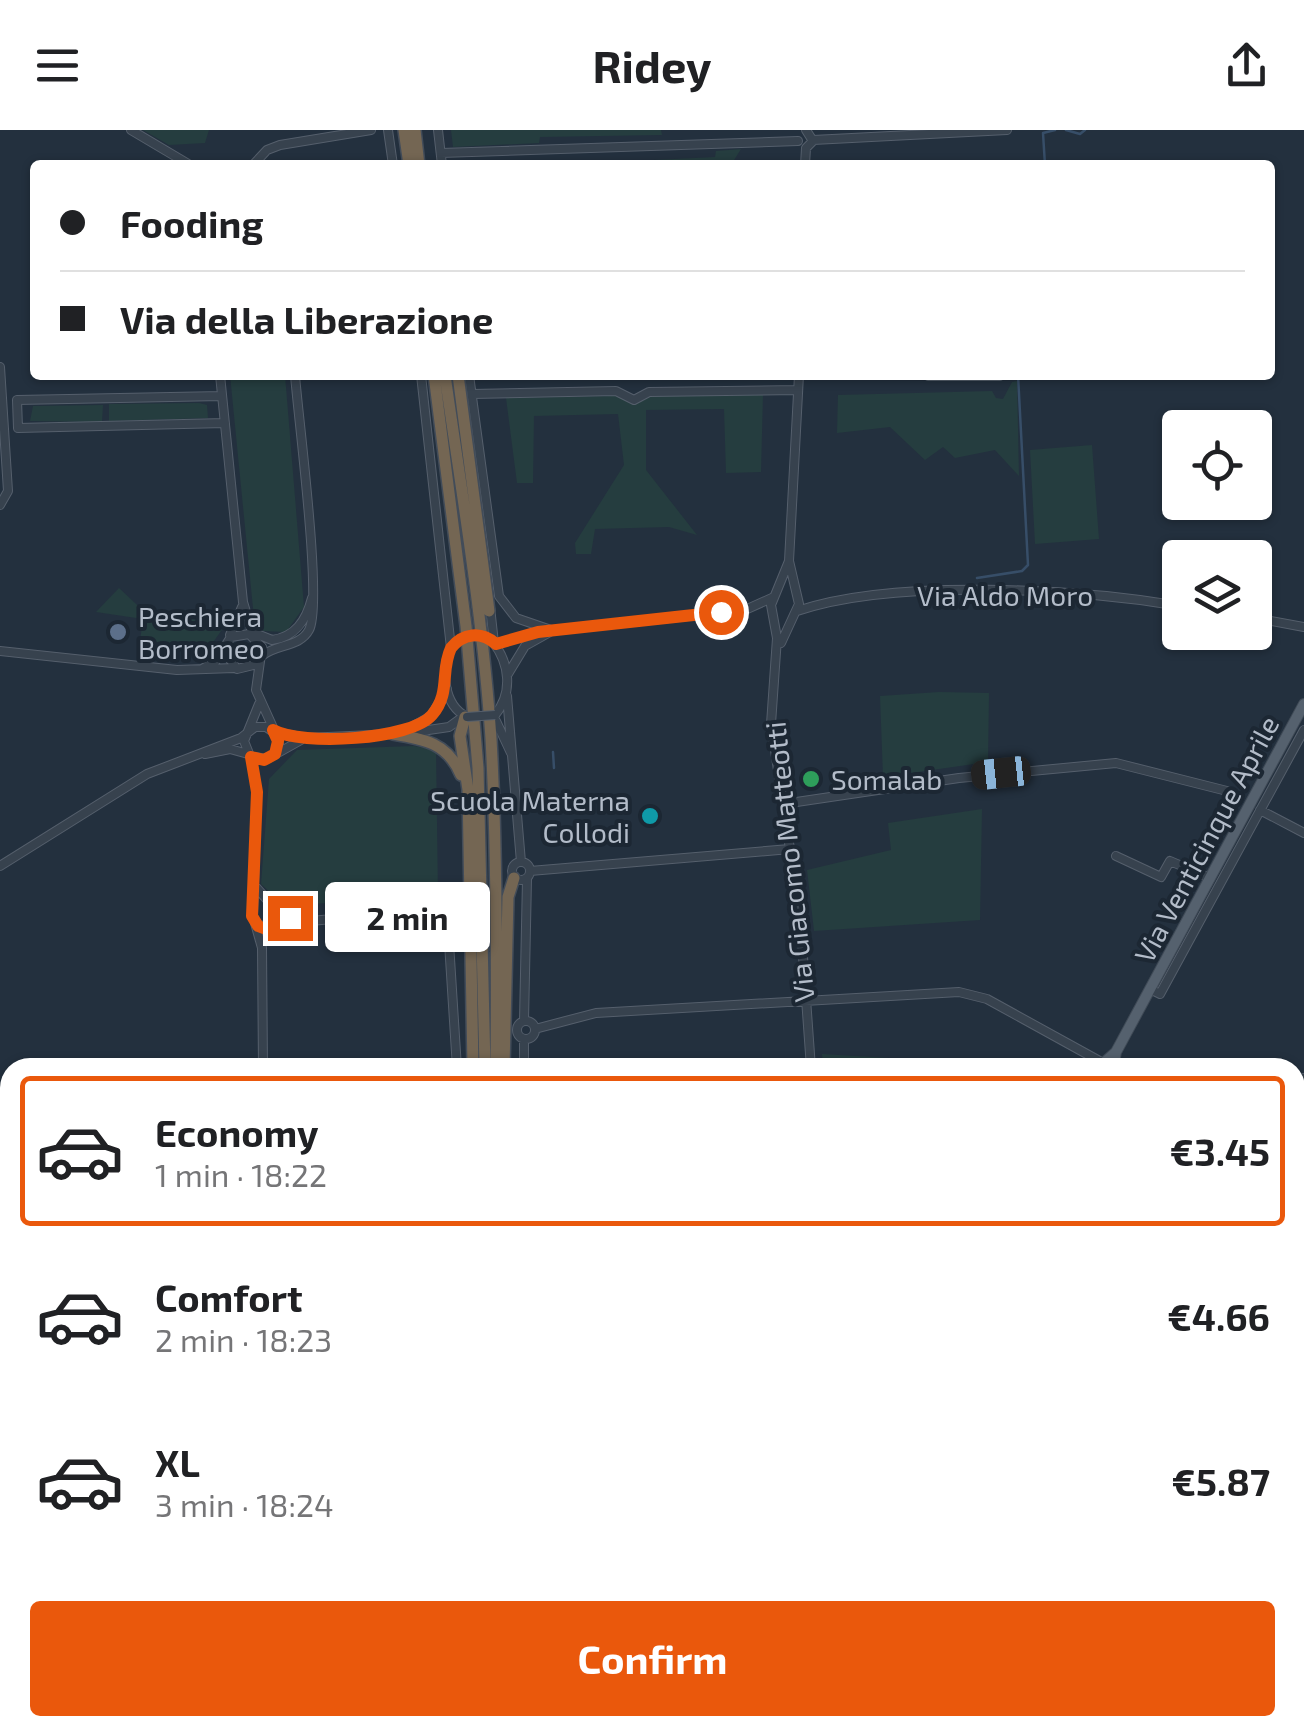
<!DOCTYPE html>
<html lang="en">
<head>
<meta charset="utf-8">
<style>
	body { margin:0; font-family:"Exo 2",sans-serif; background:#f2f2f2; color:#202124; height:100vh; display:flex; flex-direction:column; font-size:38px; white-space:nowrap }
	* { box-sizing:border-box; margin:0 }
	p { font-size:32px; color:#757577 }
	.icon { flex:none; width:55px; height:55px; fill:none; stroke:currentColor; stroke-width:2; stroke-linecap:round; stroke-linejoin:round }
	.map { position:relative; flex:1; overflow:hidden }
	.drawer { position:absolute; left:0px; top:928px; width:1305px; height:678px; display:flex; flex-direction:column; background:#fff; border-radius:30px 30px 0 0; box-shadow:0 2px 8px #0004 }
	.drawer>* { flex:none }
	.guide { position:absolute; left:30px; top:30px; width:1245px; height:220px; border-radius:10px; box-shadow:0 2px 8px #0004; display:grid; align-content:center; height:220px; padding:0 30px; background:#fff }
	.fabs { position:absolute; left:1162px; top:280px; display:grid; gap:20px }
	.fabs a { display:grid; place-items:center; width:110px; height:110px; border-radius:10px; background:#fff; box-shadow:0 2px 8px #0004; font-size:50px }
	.end { position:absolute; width:45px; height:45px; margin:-22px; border:12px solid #ea580c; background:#fff; box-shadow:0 0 0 5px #fff }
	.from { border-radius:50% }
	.bubble { position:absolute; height:70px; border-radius:10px; background:#fff; box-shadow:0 2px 8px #0004; font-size:32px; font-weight:700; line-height:70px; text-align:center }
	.car { position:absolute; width:30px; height:60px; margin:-30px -15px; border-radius:12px; box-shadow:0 0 8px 2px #0007; background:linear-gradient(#222 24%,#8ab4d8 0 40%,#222 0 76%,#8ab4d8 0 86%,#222 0) }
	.guide b { display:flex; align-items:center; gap:35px; height:95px; font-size:38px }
	.guide b+b { border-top:2px solid #e0e0e0 }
	.guide i { width:25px; height:25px; background:#202124 }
	ul { padding:18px 0 0; list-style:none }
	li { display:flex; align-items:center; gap:30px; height:150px; margin:0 20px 15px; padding:0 10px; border:5px solid transparent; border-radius:10px }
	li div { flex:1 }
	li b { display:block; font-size:38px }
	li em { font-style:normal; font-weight:700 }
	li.on { border-color:#ea580c }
	li>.icon { width:90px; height:90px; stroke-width:1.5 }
	.button { display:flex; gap:20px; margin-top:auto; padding:20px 30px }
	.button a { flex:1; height:115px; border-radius:10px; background:#ea580c; color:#fff; font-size:40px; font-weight:700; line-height:115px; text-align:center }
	header { display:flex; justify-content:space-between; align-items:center; height:130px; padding:0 30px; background:#fff; font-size:45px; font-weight:700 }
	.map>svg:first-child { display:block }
</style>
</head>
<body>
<header><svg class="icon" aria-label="menu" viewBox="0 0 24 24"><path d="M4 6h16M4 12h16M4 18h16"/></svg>Ridey<svg class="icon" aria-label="share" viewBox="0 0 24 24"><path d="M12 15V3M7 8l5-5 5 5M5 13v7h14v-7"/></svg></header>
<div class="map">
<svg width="1304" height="1603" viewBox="0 0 1304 1603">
	<rect width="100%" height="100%" fill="#23303e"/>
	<path fill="#253d3f" d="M 143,0 L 209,0 L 205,13 L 169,15 Z
		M 451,0 L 661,0 L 662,5 L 540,7 L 539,13 L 453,17 Z
		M 741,19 L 731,35 L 654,35 L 654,30 L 715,27 L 716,21 Z
		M 230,245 L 285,245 L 304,477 L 286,502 L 263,501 L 254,488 Z
		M 1017,251 L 1019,346 L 995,320 L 955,328 L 943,317 L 925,330 L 890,297 L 837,303 L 838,265 L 992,261 L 996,268 L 1003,269 L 1012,252 Z
		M 763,264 L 761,342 L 726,343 L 724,279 L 646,280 L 646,340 L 697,405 L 669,397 L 595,399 L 591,424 L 576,424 L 575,413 L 624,335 L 618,284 L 534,286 L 533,353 L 517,353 L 506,268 L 615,266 L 636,274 L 654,265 Z
		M 199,273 L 207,275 L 208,288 L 109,291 L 109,274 Z
		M 103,275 L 102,292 L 30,291 L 33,276 Z
		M 1092,315 L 1099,409 L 1035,414 L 1030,320 Z
		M 119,458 L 152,489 L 229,490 L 206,522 L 139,518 L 143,489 L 96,482 Z
		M 939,562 L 989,563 L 988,632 L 883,647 L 880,566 Z
		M 414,616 L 436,620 L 438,765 L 382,765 L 382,769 L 285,776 L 261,754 L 269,649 L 297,620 Z
		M 982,679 L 980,790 L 814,801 L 807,740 L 891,720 L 888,693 Z
		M 822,924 L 939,931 L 939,937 L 823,937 Z
		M 526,1595 L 646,1595 L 645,1603 L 526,1603 Z"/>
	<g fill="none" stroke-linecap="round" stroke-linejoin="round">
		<path stroke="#374e68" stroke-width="2.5" d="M 1066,0 L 1080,4 L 1085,0
			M 1045,35 L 1043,3 L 1055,0
			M 977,448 L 1022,441 L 1028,435 L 1018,245
			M 553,622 L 554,638
			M 723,1603 L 726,1595"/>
		<defs>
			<path id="minor" d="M 131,0 L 190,35
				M 388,0 L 393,35
				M 438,0 L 442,35
				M 813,10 L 1007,0
				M 441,23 L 798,11
				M 253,35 L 267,20 L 280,15 L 371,0
				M 805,35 L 806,18 L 813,11 L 806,0
				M 0,237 L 8,361 L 0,375
				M 220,245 L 243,472 L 252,502 L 272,510 C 295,507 306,491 312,468
				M 421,245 L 451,518
				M 469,245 L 499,466 L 516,488 L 554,501
				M 928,246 L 1000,246
				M 472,264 L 616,261 L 634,270 L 649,262 L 798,260
				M 222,266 L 17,270 L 18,298 L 225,293
				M 789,431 L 771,475 L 777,508 L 771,594 L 800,785 L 811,938
				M 490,477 L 494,513
				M 797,481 C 894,448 1078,459 1180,476
				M 1255,488 L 1304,497
				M 230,505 L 242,477
				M 493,512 C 510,534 513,563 495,585
				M 781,513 L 799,474 L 789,431 L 799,245
				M 496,514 L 537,502 L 745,480 L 774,467
				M 452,516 C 440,539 443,575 467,587
				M 0,521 L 177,540 L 234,538
				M 225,522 L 237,539 L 258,534
				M 263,525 C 277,514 300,517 309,500 C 323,474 298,286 295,245
				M 202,539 L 215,532 L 231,507 L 249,504 L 262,517 L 256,560 L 275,602 L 306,608 L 394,604
				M 508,544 L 525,516 L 550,502
				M 507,566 L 521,732
				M 259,574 L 244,611 L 250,626 L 267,629 L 301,610
				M 496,591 L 511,623
				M 406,600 L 431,586 L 447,559
				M 408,603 L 449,597 L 464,586
				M 205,624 L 230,619 L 248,624
				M 251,627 L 257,662 L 253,786 L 262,818 L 263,938
				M 783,674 L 959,648 L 1116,633 L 1227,661
				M 1260,680 L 1304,703
				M 1116,726 L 1161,747 L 1170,731 L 1210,748
				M512 741a9 9 0 1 1 18 0a9 9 0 1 1-18 0Z
				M 0,736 L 147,644 L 241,608 L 255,597 L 266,597 L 275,603 L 279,614 L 275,624
				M 530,741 L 790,719
				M 255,756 L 277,781 L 293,788
				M 258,796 L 417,781 L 434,787 L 449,813 L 457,938
				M 1150,859 L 1160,864 L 1304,600
				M517 900a9 9 0 1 1 18 0a9 9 0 1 1-18 0Z
				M 524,891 L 527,749
				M 535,899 L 596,883 L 959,862 L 987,869 L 1105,934
				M 524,909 L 524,938
				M 1295,949 L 1304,948
				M 1295,1209 L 1304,1211
				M 1295,1349 L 1304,1304
				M 1295,1375 L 1304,1377
				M 458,1603 L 458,1595
				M 516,1603 L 516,1595"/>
			<path id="major" d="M 1098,938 L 1116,922
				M 1113,938 L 1116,922 L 1304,574
				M 1065,1595 L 1067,1603"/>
			<path id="highway" d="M 404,0 L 409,35
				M 415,0 L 419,35
				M 434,245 L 466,496 L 478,638 L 485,938
				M 445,245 C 462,366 483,487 491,609 C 497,718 497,828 496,938
				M 458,245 L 489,481
				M 465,587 L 460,606 L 468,660 L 473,938
				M 393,604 C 424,609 448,613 461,645
				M 504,938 L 508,767 L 514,748
				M 473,1603 L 474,1595
				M 489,1603 L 489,1595"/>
		</defs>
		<use href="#minor" stroke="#555f6c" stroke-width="10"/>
		<use href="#major" stroke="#404b57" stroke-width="12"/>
		<use href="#highway" stroke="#424c59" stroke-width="14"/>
		<use href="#minor" stroke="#37424e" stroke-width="8"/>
		<use href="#major" stroke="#55616e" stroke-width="10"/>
		<use href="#highway" stroke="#746653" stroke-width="11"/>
		<defs>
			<path id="minor-bridge" d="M 459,510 L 472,506 L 489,508
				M 467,587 L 495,585"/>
		</defs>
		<use href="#minor-bridge" stroke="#555f6c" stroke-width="10" stroke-linecap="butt"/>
		<use href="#minor-bridge" stroke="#37424e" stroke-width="8"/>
	</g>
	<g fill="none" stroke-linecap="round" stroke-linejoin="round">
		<path stroke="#ea580c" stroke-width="12" d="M 290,788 L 302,790 L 266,799 L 258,796 L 252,786 L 257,662 L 251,627 L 264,630 L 275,624 L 278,611 L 273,600 C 302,616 411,610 432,585 C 451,563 440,541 451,518 C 463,503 481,501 496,514 L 538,502 L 721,482"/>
	</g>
	<circle fill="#5c6f8a" stroke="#1c2733" stroke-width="4" cx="118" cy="502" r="10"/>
	<circle fill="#2e9e5b" stroke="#1c2733" stroke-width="4" cx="811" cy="649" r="10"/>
	<circle fill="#0f9aa8" stroke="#1c2733" stroke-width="4" cx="650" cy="686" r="10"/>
	<g text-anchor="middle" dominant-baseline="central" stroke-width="8" stroke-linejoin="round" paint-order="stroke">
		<g font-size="28" fill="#b3bcc9" stroke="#1c2733">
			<text x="1005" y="465">Via Aldo Moro</text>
			<text transform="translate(1206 709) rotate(-62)">Via Venticinque Aprile</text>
			<text transform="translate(789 732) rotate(-96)">Via Giacomo Matteotti</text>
		</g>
		<g font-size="28" fill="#b3bcc9" stroke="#1c2733" text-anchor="start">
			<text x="138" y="486">Peschiera<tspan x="138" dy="32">Borromeo</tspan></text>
			<text x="831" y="649">Somalab</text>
			<text x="630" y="670" text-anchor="end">Scuola Materna<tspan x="630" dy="32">Collodi</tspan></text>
		</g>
	</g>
</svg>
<div class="fabs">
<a><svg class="icon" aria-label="locate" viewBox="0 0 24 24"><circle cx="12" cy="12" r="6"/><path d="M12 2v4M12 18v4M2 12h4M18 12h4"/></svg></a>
<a><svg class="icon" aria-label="layers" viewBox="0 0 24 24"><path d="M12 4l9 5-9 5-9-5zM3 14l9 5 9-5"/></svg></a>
</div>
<i class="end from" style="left:721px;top:482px"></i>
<i class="end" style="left:290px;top:788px"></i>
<div class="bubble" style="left:325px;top:752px;width:165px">2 min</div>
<i class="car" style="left:1001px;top:643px;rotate:264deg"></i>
<div class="guide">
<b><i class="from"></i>Fooding</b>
<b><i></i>Via della Liberazione</b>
</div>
<section class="drawer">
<ul>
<li class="on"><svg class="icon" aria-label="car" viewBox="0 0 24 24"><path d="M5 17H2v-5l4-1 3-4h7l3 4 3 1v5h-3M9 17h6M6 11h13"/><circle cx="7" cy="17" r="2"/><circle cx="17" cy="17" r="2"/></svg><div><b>Economy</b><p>1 min · 18:22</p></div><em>€3.45</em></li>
<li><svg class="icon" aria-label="car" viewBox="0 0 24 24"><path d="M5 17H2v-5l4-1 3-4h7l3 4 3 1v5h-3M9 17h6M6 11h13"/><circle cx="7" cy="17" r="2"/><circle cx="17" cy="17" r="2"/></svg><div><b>Comfort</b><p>2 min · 18:23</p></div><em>€4.66</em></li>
<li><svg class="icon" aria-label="car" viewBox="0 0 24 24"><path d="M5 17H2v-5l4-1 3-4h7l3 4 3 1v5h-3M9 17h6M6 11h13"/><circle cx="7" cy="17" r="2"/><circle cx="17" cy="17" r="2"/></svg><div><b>XL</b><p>3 min · 18:24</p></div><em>€5.87</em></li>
</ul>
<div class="button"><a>Confirm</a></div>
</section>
</div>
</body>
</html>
